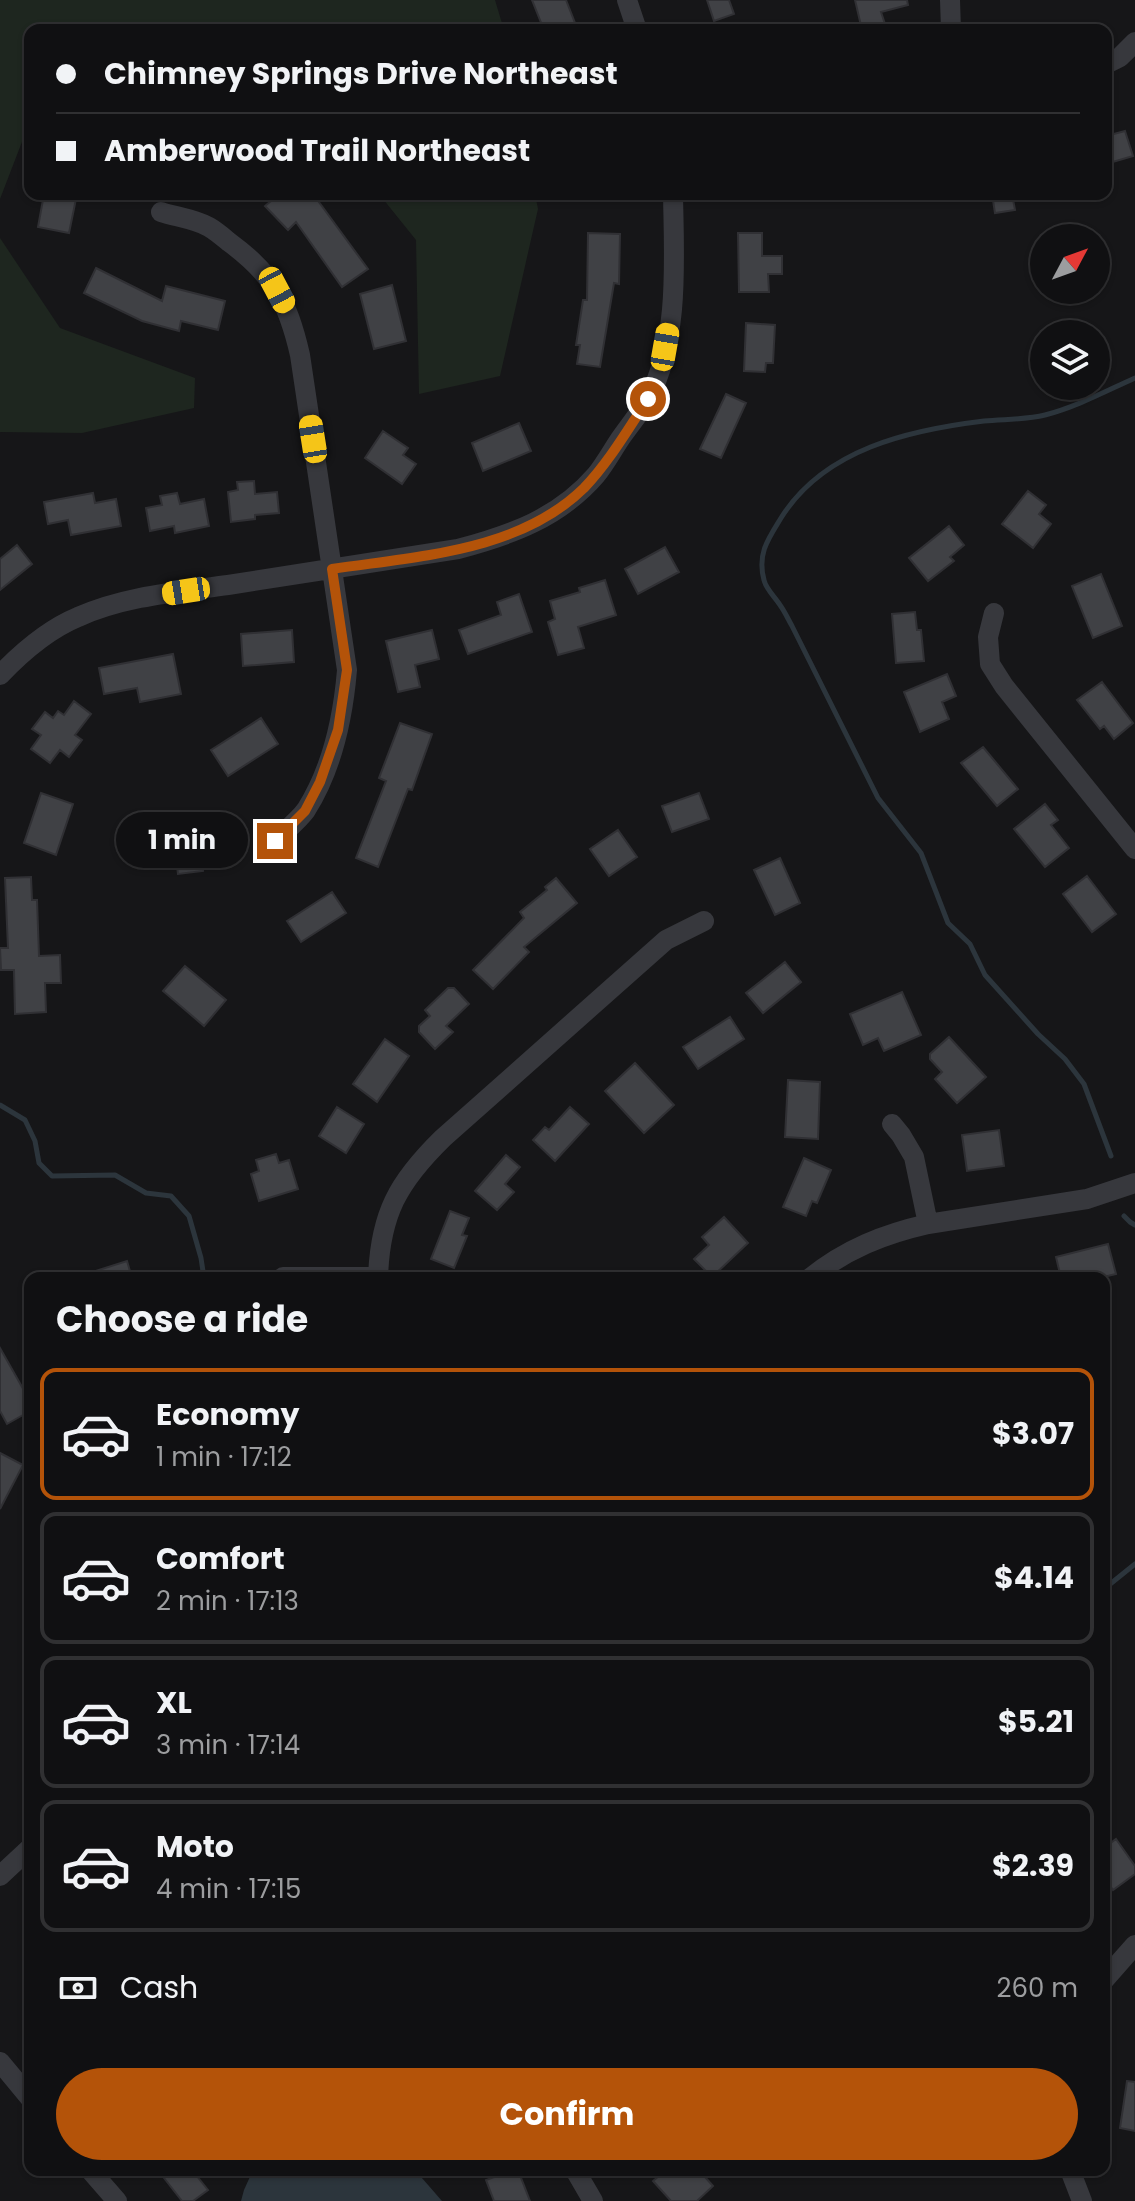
<!DOCTYPE html>
<html lang="en">
<head>
<meta charset="utf-8">
<style>
	body { margin:0; font-family:Poppins,sans-serif; background:#19191b; color:#f1f3f6; height:100vh; display:flex; flex-direction:column; font-size:30px; white-space:nowrap }
	* { box-sizing:border-box; margin:0 }
	p { font-size:26px; color:#9c9d9f }
	.icon { flex:none; width:44px; height:44px; fill:none; stroke:currentColor; stroke-width:2; stroke-linecap:round; stroke-linejoin:round }
	.map { position:relative; flex:1; overflow:hidden }
	.drawer { position:absolute; left:24px; top:1272px; width:1086px; height:904px; display:flex; flex-direction:column; background:#101012; border-radius:16px; box-shadow:0 2px 6px #0004,0 0 0 2px #303032 }
	.drawer>* { flex:none }
	.guide { position:absolute; left:24px; top:24px; width:1088px; height:176px; border-radius:16px; box-shadow:0 2px 6px #0004,0 0 0 2px #303032; display:grid; align-content:center; height:176px; padding:0 32px; background:#101012 }
	.needle { width:52px; rotate:49deg }
	.buttons { position:absolute; left:1030px; top:224px; display:grid; gap:16px }
	.buttons a { display:grid; place-items:center; width:80px; height:80px; border-radius:50%; background:#101012; box-shadow:0 2px 6px #0004,0 0 0 2px #303032; font-size:40px }
	.end { position:absolute; width:36px; height:36px; margin:-18px; border:10px solid #b45309; background:#fff; box-shadow:0 0 0 4px #fff }
	.from { border-radius:50% }
	.bubble { position:absolute; height:56px; border-radius:28px; background:#101012; box-shadow:0 2px 6px #0004,0 0 0 2px #303032; font-size:26px; font-weight:700; line-height:56px; text-align:center }
	.car { position:absolute; width:24px; height:48px; margin:-24px -12px; border-radius:10px; box-shadow:0 0 6px 2px #0007; background:linear-gradient(#f5c518 24%,#345 0 40%,#f5c518 0 76%,#345 0 86%,#f5c518 0) }
	.guide b { display:flex; align-items:center; gap:28px; height:76px; font-size:30px }
	.guide b+b { border-top:2px solid #303032 }
	.guide i { width:20px; height:20px; background:#f1f3f6 }
	ul { padding:0; list-style:none }
	li { display:flex; align-items:center; gap:24px; height:132px; margin:0 16px 12px; padding:0 16px; border:4px solid #303032; border-radius:16px }
	li div { flex:1 }
	li b { display:block; font-size:30px }
	li em { font-style:normal; font-weight:700 }
	li.active { border-color:#b45309 }
	li>.icon { width:72px; height:72px; stroke-width:1.5 }
	h2 { padding:0 32px; font-size:36px; line-height:96px }
	.pay { display:flex; align-items:center; gap:20px; height:88px; padding:0 32px; font-size:30px }
	.pay p { margin-inline-start:auto }
	.cta { display:flex; gap:16px; margin-top:auto; padding:16px 32px }
	.cta a { flex:1; height:92px; border-radius:48px; background:#b45309; color:#fff; font-size:32px; font-weight:700; line-height:92px; text-align:center }
	.map>svg:first-child { display:block }
</style>
</head>
<body>
<div class="map">
<svg width="1135" height="2201" viewBox="0 0 1135 2201">
	<rect width="100%" height="100%" fill="#161618"/>
	<path fill="#1e261f" d="M 0,0 L 495,0 L 504,30 L 212,30 L 207,25 L 108,30 L 30,30 L 30,121 L 0,199 Z
		M 379,194 L 535,194 L 538,209 L 500,376 L 419,394 L 416,240 Z
		M 0,238 L 60,328 L 195,378 L 194,408 L 82,433 L 0,432 Z"/>
	<path fill="#2c353c" d="M 253,2170 L 415,2170 L 442,2201 L 241,2201 L 244,2190 Z"/>
	<g fill="none" stroke-linecap="round" stroke-linejoin="round">
		<path stroke="#2c353c" stroke-width="5" d="M 0,1105 L 25,1120 L 35,1141 L 39,1163 L 52,1176 L 115,1175 L 146,1193 L 171,1196 L 189,1216 L 201,1258 L 204,1278
			M 1111,1156 L 1084,1084 L 1065,1059 L 1038,1034 L 985,975 L 970,944 L 948,923 L 921,853 L 878,798 L 792,626 C 788,619 785,612 780,605 C 775,597 766,589 764,580 C 757,554 768,539 781,518 C 824,449 909,430 984,421 C 1004,419 1025,420 1045,415 C 1076,407 1106,391 1135,378
			M 1124,1216 L 1130,1222 L 1135,1225
			M 1104,1589 L 1135,1564"/>
	</g>
	<path fill="#404145" stroke="#303034" stroke-width="2" d="M 532,0 L 566,0 L 575,23 L 557,30 L 544,30 Z
		M 707,0 L 729,0 L 734,14 L 714,21 Z
		M 855,0 L 907,0 L 908,5 L 881,12 L 887,30 L 862,30 Z
		M 1125,131 L 1133,156 L 1106,164 L 1106,136 Z
		M 44,194 L 77,194 L 69,233 L 38,227 Z
		M 264,194 L 313,194 L 368,269 L 342,287 L 296,222 L 288,230 L 265,206 L 271,201 Z
		M 992,194 L 1012,194 L 1015,210 L 995,213 Z
		M 588,233 L 620,234 L 619,284 L 614,283 L 600,367 L 577,364 L 580,345 L 576,345 L 583,300 L 587,300 Z
		M 738,233 L 762,233 L 762,256 L 782,256 L 782,274 L 768,274 L 769,292 L 739,292 Z
		M 96,268 L 162,301 L 166,286 L 225,301 L 218,330 L 181,321 L 179,331 L 142,321 L 84,293 Z
		M 392,285 L 406,341 L 374,349 L 360,294 Z
		M 746,323 L 775,325 L 773,363 L 766,363 L 765,372 L 744,371 Z
		M 726,394 L 746,403 L 721,458 L 700,449 Z
		M 519,423 L 531,451 L 483,471 L 472,443 Z
		M 383,431 L 408,448 L 403,455 L 416,464 L 402,484 L 365,458 Z
		M 254,481 L 255,494 L 277,492 L 279,513 L 255,515 L 255,519 L 231,522 L 228,492 L 238,490 L 237,482 Z
		M 1028,491 L 1046,505 L 1039,514 L 1051,524 L 1033,548 L 1002,524 Z
		M 93,493 L 95,503 L 116,499 L 121,526 L 71,535 L 68,520 L 48,524 L 44,502 Z
		M 177,493 L 180,504 L 204,499 L 209,526 L 175,533 L 174,526 L 150,531 L 146,508 L 162,505 L 160,496 Z
		M 949,526 L 964,545 L 950,557 L 954,561 L 928,581 L 909,558 Z
		M 17,545 L 32,564 L 0,590 L 0,559 Z
		M 665,547 L 679,572 L 638,594 L 625,569 Z
		M 1101,574 L 1122,626 L 1093,638 L 1072,586 Z
		M 605,580 L 616,615 L 578,627 L 584,648 L 558,655 L 548,622 L 555,619 L 550,601 L 580,592 L 579,588 Z
		M 519,594 L 532,632 L 468,654 L 459,630 L 501,615 L 497,602 Z
		M 915,612 L 917,630 L 921,630 L 924,661 L 896,663 L 892,614 Z
		M 292,630 L 294,662 L 243,666 L 241,634 Z
		M 432,630 L 439,659 L 415,665 L 420,687 L 398,692 L 386,641 Z
		M 173,654 L 181,694 L 140,702 L 137,688 L 104,694 L 99,668 Z
		M 947,674 L 956,696 L 942,702 L 949,719 L 920,732 L 904,692 Z
		M 1102,682 L 1133,723 L 1114,739 L 1104,726 L 1100,729 L 1077,700 Z
		M 74,701 L 91,714 L 75,735 L 82,740 L 69,757 L 60,750 L 50,763 L 31,749 L 41,735 L 32,729 L 45,712 L 53,718 L 58,711 L 64,715 Z
		M 261,718 L 278,744 L 228,776 L 211,750 Z
		M 400,723 L 432,734 L 412,790 L 408,789 L 378,867 L 356,858 L 386,781 L 379,778 Z
		M 983,747 L 1018,789 L 997,806 L 961,763 Z
		M 41,793 L 73,804 L 56,855 L 24,843 Z
		M 699,793 L 709,819 L 672,832 L 662,806 Z
		M 1045,804 L 1058,820 L 1051,825 L 1069,848 L 1045,867 L 1014,829 Z
		M 196,815 L 203,871 L 178,874 L 171,818 Z
		M 618,830 L 637,857 L 609,876 L 590,849 Z
		M 780,858 L 800,903 L 775,915 L 754,870 Z
		M 1087,876 L 1116,914 L 1092,932 L 1063,894 Z
		M 31,877 L 32,900 L 37,900 L 39,956 L 60,955 L 61,983 L 45,983 L 46,1012 L 15,1014 L 14,970 L 1,970 L 0,948 L 8,948 L 5,878 Z
		M 556,878 L 577,903 L 524,947 L 529,952 L 493,989 L 473,970 L 524,918 L 520,912 L 547,890 L 545,887 Z
		M 332,892 L 346,913 L 301,942 L 287,921 Z
		M 785,962 L 801,982 L 763,1013 L 746,993 Z
		M 185,966 L 226,1000 L 204,1026 L 163,991 Z
		M 448,988 L 454,988 L 469,1004 L 446,1026 L 453,1032 L 435,1049 L 419,1032 L 419,1026 L 430,1016 L 425,1010 Z
		M 902,992 L 921,1035 L 884,1051 L 878,1038 L 863,1045 L 850,1014 Z
		M 730,1017 L 744,1039 L 698,1069 L 683,1047 Z
		M 949,1037 L 986,1077 L 957,1103 L 935,1079 L 942,1072 L 930,1059 L 930,1054 Z
		M 385,1039 L 409,1056 L 377,1102 L 353,1084 Z
		M 635,1063 L 674,1105 L 644,1133 L 605,1091 Z
		M 788,1080 L 820,1082 L 818,1139 L 785,1137 Z
		M 337,1107 L 364,1124 L 346,1153 L 319,1136 Z
		M 570,1107 L 589,1124 L 555,1161 L 533,1140 L 545,1127 L 549,1130 Z
		M 999,1130 L 1004,1166 L 967,1171 L 962,1135 Z
		M 276,1154 L 279,1163 L 289,1160 L 298,1189 L 259,1201 L 251,1174 L 259,1171 L 256,1160 Z
		M 506,1155 L 520,1167 L 505,1184 L 514,1192 L 497,1210 L 475,1191 Z
		M 804,1158 L 831,1170 L 817,1203 L 812,1201 L 806,1216 L 783,1207 Z
		M 450,1211 L 469,1218 L 462,1235 L 467,1236 L 454,1268 L 431,1259 Z
		M 724,1217 L 748,1243 L 712,1277 L 694,1259 L 709,1245 L 702,1237 Z
		M 1108,1244 L 1116,1274 L 1099,1278 L 1061,1278 L 1056,1257 Z
		M 127,1261 L 132,1278 L 83,1278 L 83,1275 Z
		M 0,1348 L 30,1401 L 30,1411 L 7,1424 L 0,1411 Z
		M 0,1453 L 23,1465 L 0,1509 Z
		M 1116,1839 L 1135,1866 L 1135,1874 L 1113,1890 L 1104,1877 L 1104,1848 Z
		M 1127,2081 L 1135,2082 L 1135,2131 L 1120,2128 Z
		M 174,2170 L 192,2170 L 208,2190 L 193,2201 L 182,2201 L 164,2178 Z
		M 513,2170 L 518,2170 L 530,2201 L 494,2201 L 486,2180 Z
		M 666,2170 L 685,2170 L 691,2176 L 699,2170 L 713,2186 L 697,2201 L 671,2201 L 653,2181 Z"/>
	<g fill="none" stroke-linecap="round" stroke-linejoin="round">
		<path stroke="#37383d" stroke-width="20" d="M 627,0 L 637,30
			M 950,0 L 951,30
			M 1106,64 L 1120,57 L 1135,42
			M 161,212 C 176,217 195,219 209,227 C 216,231 223,237 229,242 C 274,275 288,302 300,355 L 347,670 C 343,718 332,769 306,810 C 298,821 285,831 275,841
			M 994,613 L 988,637 L 990,664 L 1004,686 L 1135,849
			M 0,675 C 22,652 49,629 78,617 C 125,596 178,592 228,585 C 305,573 381,561 458,549 C 511,535 559,518 596,475 C 605,464 612,451 620,439 C 629,426 640,413 648,399 C 680,339 674,259 673,194
			M 892,1124 L 901,1135 L 914,1157 L 928,1224
			M 283,1277 L 378,1277
			M 378,1278 C 380,1214 398,1182 443,1138 L 666,940 L 704,921
			M 810,1278 C 846,1249 884,1234 928,1224 L 1087,1199 L 1135,1183
			M 0,1876 L 30,1848
			M 1104,1980 L 1135,1945
			M 0,2062 L 30,2098
			M 90,2170 L 117,2201
			M 575,2170 L 593,2201
			M 1070,2170 L 1082,2201"/>
	</g>
	<g fill="none" stroke-linecap="round" stroke-linejoin="round">
		<path stroke="#b45309" stroke-width="10" d="M 275,841 L 305,811 L 320,782 L 338,730 L 347,670 L 332,569 C 417,556 519,552 584,488 C 609,462 628,429 648,399"/>
	</g>
</svg>
<div class="buttons">
<a><svg class="needle" viewBox="-14 -14 28 28"><path d="M0-13l5 13h-10z" fill="#e53935"/><path d="M0 13l5-13h-10z" fill="#9c9d9f"/></svg></a>
<a><svg class="icon" aria-label="layers" viewBox="0 0 24 24"><path d="M12 4l9 5-9 5-9-5zM3 14l9 5 9-5"/></svg></a>
</div>
<i class="end from" style="left:648px;top:399px"></i>
<i class="end" style="left:275px;top:841px"></i>
<div class="bubble" style="left:116px;top:812px;width:132px">1 min</div>
<i class="car" style="left:277px;top:290px;rotate:152deg"></i>
<i class="car" style="left:665px;top:347px;rotate:10deg"></i>
<i class="car" style="left:313px;top:439px;rotate:351deg"></i>
<i class="car" style="left:186px;top:591px;rotate:261deg"></i>
<div class="guide">
<b><i class="from"></i>Chimney Springs Drive Northeast</b>
<b><i></i>Amberwood Trail Northeast</b>
</div>
<section class="drawer">
<h2>Choose a ride</h2>
<ul>
<li class="active"><svg class="icon" aria-label="car" viewBox="0 0 24 24"><path d="M5 17H2v-5l4-1 3-4h7l3 4 3 1v5h-3M9 17h6M6 11h13"/><circle cx="7" cy="17" r="2"/><circle cx="17" cy="17" r="2"/></svg><div><b>Economy</b><p>1 min · 17:12</p></div><em>$3.07</em></li>
<li><svg class="icon" aria-label="car" viewBox="0 0 24 24"><path d="M5 17H2v-5l4-1 3-4h7l3 4 3 1v5h-3M9 17h6M6 11h13"/><circle cx="7" cy="17" r="2"/><circle cx="17" cy="17" r="2"/></svg><div><b>Comfort</b><p>2 min · 17:13</p></div><em>$4.14</em></li>
<li><svg class="icon" aria-label="car" viewBox="0 0 24 24"><path d="M5 17H2v-5l4-1 3-4h7l3 4 3 1v5h-3M9 17h6M6 11h13"/><circle cx="7" cy="17" r="2"/><circle cx="17" cy="17" r="2"/></svg><div><b>XL</b><p>3 min · 17:14</p></div><em>$5.21</em></li>
<li><svg class="icon" aria-label="car" viewBox="0 0 24 24"><path d="M5 17H2v-5l4-1 3-4h7l3 4 3 1v5h-3M9 17h6M6 11h13"/><circle cx="7" cy="17" r="2"/><circle cx="17" cy="17" r="2"/></svg><div><b>Moto</b><p>4 min · 17:15</p></div><em>$2.39</em></li>
</ul>
<div class="pay"><svg class="icon" aria-label="cash" viewBox="0 0 24 24"><path d="M3 7h18v10H3z"/><circle cx="12" cy="12" r="2"/></svg>Cash<p>260 m</p></div>
<div class="cta"><a>Confirm</a></div>
</section>
</div>
</body>
</html>
